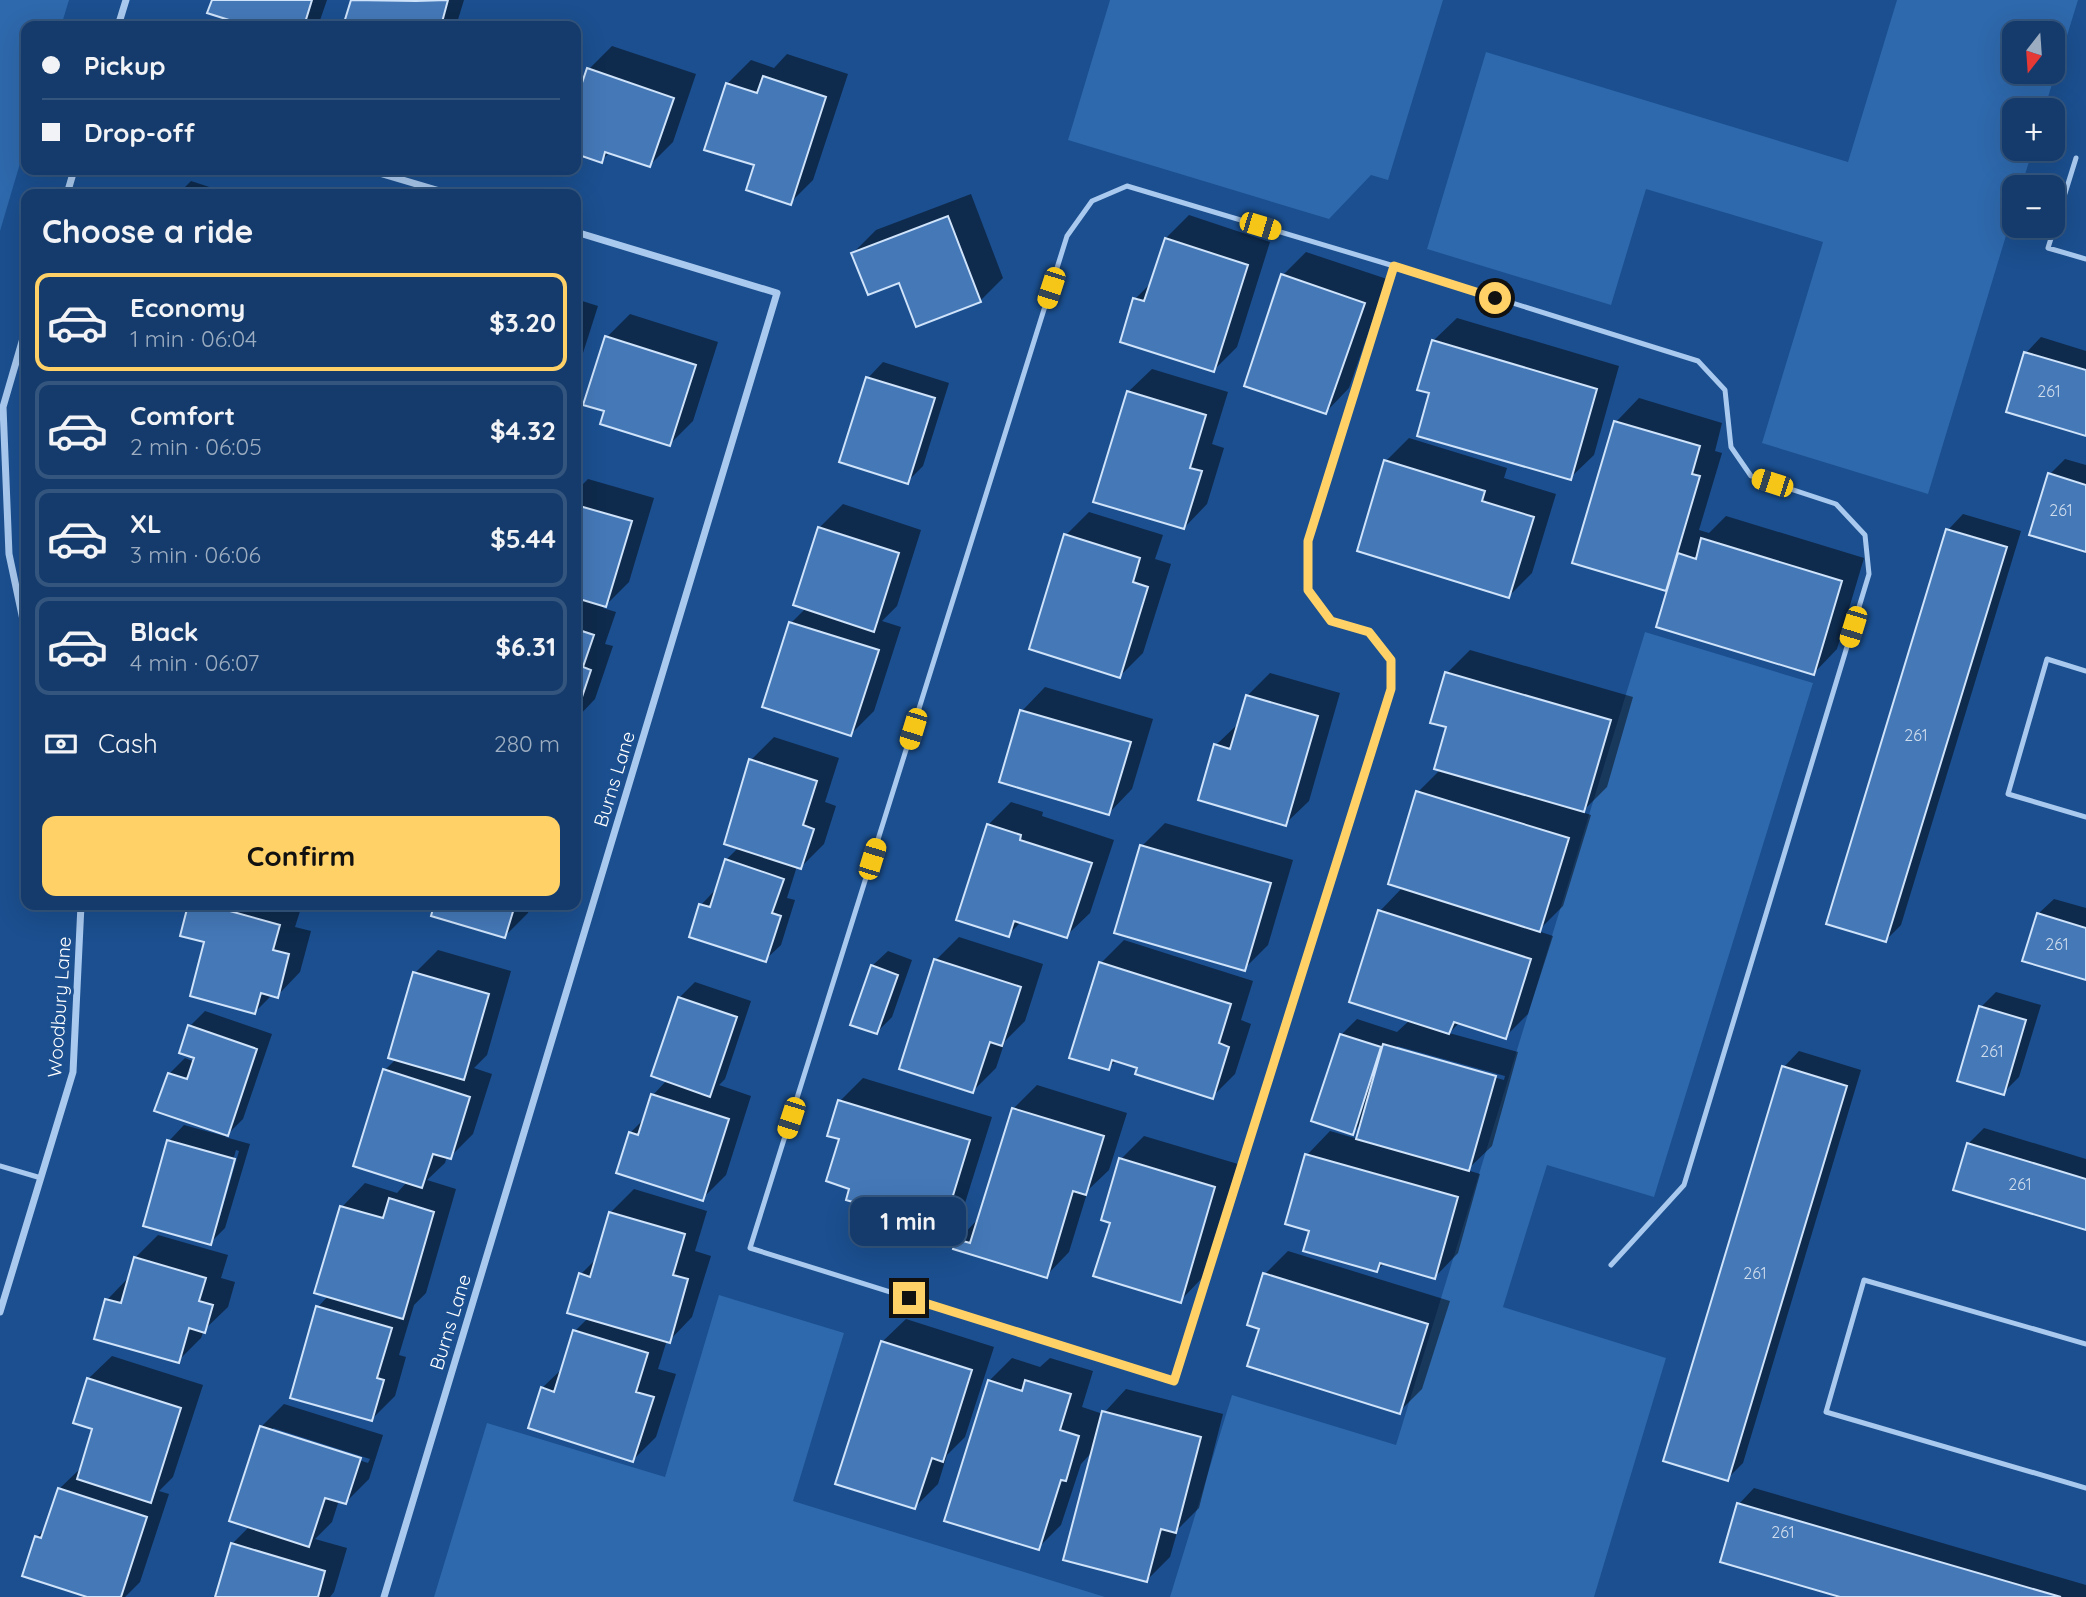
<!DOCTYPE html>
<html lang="en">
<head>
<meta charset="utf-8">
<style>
	body { margin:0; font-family:Quicksand,sans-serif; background:#214673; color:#f1f3f6; height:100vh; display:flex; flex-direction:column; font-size:26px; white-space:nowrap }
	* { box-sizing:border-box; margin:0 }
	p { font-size:23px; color:#9dadc1 }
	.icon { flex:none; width:38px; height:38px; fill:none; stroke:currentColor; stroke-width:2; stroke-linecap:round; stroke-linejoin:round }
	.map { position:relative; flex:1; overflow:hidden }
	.sheet { position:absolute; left:21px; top:189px; width:560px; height:721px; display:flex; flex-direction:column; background:#143b6b; border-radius:14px; box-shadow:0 7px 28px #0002,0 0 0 2px #33557e }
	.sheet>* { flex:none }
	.banner { position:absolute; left:21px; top:21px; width:560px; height:154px; border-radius:14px; box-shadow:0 7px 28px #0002,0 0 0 2px #33557e; display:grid; align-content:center; height:154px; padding:0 21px; background:#143b6b }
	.needle { width:46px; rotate:197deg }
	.tools { position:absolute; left:2002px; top:21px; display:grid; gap:14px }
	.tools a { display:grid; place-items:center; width:63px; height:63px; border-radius:14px; background:#143b6b; box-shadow:0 7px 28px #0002,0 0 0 2px #33557e; font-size:35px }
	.end { position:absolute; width:32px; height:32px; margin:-16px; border:9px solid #ffd166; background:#111; box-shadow:0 0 0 4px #111 }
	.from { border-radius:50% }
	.bubble { position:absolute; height:49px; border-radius:14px; background:#143b6b; box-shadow:0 7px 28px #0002,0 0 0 2px #33557e; font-size:23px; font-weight:700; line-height:49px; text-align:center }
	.car { position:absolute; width:21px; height:42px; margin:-21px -10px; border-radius:9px; box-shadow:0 0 5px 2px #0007; background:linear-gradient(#f5c518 24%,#345 0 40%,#f5c518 0 76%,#345 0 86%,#f5c518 0) }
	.banner b { display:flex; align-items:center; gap:24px; height:66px; font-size:26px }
	.banner b+b { border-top:2px solid #33557e }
	.banner i { width:18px; height:18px; background:#f1f3f6 }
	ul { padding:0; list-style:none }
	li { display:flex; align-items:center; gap:21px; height:98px; margin:0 14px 10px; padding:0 7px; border:4px solid #33557e; border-radius:14px }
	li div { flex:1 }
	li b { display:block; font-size:26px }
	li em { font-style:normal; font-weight:700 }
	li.active { border-color:#ffd166 }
	li>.icon { width:63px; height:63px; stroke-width:1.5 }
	h2 { padding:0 21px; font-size:32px; line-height:84px }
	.pay { display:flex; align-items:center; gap:18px; height:77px; padding:0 21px; font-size:26px }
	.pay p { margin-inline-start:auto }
	.button { display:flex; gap:14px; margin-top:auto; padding:14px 21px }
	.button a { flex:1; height:80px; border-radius:14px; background:#ffd166; color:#111; font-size:28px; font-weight:700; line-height:80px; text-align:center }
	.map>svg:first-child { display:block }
</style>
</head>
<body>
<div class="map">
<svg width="2086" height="1597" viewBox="0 0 2086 1597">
	<rect width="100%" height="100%" fill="#1b4f8f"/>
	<path fill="#2e69ad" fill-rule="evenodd" d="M 0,0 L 69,0 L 61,26 L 26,26 L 26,143 L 0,231 Z
		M 1110,0 L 1443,0 L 1388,180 L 1371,175 L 1329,219 L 1068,140 Z
		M 1897,0 L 2078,0 L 2044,110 L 2014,110 L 2014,149 L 2033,149 L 2021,187 L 2014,187 L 2014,209 L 1928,494 L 1762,443 L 1823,242 L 1646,189 L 1611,305 L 1427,249 L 1486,52 L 1848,162 ZM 2053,33 L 2053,72 L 2014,72 L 2014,33 Z
		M 1645,632 L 1813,683 L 1654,1197 L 1547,1165 L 1503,1307 L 1666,1358 L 1594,1597 L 1170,1597 L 1232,1395 L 1396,1445 Z
		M 719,1295 L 844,1333 L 793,1501 L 1105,1597 L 434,1597 L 487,1423 L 665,1477 Z"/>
	<path fill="#0007" fill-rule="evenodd" d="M 214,0 L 327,0 L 318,26 L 254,26 L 210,12 Z
		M 352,0 L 464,0 L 456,26 L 345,26 Z
		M 469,21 L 487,26 L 464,26 Z
		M 612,46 L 696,74 L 673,142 L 650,165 L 610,152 L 601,161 L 576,152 L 576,107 L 589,69 Z
		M 787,54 L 848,74 L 813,180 L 790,203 L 756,164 L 727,84 L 751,60 L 774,68 Z
		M 191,181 L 231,194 L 178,194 Z
		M 971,194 L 1003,278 L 980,301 L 900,281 L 853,253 L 876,230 Z
		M 1189,215 L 1270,242 L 1237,347 L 1214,370 L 1135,299 L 1152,282 L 1166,238 Z
		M 1306,252 L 1387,279 L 1349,388 L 1326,412 L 1283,275 Z
		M 576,299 L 598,306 L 576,375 Z
		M 630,314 L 718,342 L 693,421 L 670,444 L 607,410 L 607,337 Z
		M 1457,318 L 1619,366 L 1594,455 L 1570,478 L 1432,392 L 1433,341 Z
		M 2041,337 L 2086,351 L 2086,434 L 2026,353 Z
		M 883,362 L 949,383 L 923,466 L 907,482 L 868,378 Z
		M 1152,369 L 1228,392 L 1212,444 L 1224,448 L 1207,504 L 1184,528 L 1128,392 Z
		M 1639,398 L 1722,423 L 1715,451 L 1722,453 L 1699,530 L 1709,533 L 1726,516 L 1864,558 L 1837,649 L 1814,673 L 1669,590 L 1574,562 L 1616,422 Z
		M 1409,438 L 1507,468 L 1504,478 L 1556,494 L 1532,573 L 1509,596 L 1386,461 Z
		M 2065,459 L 2086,465 L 2086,551 L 2050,474 Z
		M 588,479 L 654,498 L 629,582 L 603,608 L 616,612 L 605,644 L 613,646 L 595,699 L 576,719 L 576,491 Z
		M 843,504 L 921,530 L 897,606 L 882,621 L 901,627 L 874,711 L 851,734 L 791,623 L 806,608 L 819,528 Z
		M 1089,512 L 1163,535 L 1155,559 L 1171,564 L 1143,653 L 1120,676 L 1066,535 Z
		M 1963,514 L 2021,531 L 1901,925 L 1886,940 L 1948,530 Z
		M 1470,650 L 1633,697 L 1607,787 L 1582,812 L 1591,815 L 1563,906 L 1538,931 L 1553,936 L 1528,1014 L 1505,1037 L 1460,1022 L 1449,1033 L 1518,1052 L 1492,1146 L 1467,1170 L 1480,1174 L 1458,1253 L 1435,1277 L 1385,1263 L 1377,1270 L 1311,1230 L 1307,1155 L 1330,1131 L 1358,1139 L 1363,1122 L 1352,1133 L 1341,1035 L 1357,1019 L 1397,1032 L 1410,1020 L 1351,1000 L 1380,911 L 1403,887 L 1418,792 L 1441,769 L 1449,726 L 1447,673 ZM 1397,1046 L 1505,1076 L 1504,1080 L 1397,1050 Z
		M 1270,673 L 1340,693 L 1309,801 L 1285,824 L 1216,745 L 1240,722 L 1247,696 Z
		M 1045,687 L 1153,719 L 1132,789 L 1109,813 L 1022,711 Z
		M 576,730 L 582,732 L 576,750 Z
		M 774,737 L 839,758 L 825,802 L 836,806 L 824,844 L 801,867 L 797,866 L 787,898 L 795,900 L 781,945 L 765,960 L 701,905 L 716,889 L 726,860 L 739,847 L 751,760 Z
		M 1011,802 L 1043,812 L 1042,816 L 1114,840 L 1090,913 L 1066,936 L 1021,922 L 1008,935 L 988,825 Z
		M 1165,823 L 1293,860 L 1268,945 L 1244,969 L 1142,846 Z
		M 2054,899 L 2086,908 L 2086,978 L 2038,914 Z
		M 190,905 L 302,905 L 295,927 L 311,931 L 300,972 L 277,996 L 273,994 L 255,1012 L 207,941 L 182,934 Z
		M 436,905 L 530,905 L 528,913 L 505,936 L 433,915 Z
		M 959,937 L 1043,964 L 1025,1021 L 1005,1041 L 996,1068 L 973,1091 L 936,960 Z
		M 1124,940 L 1253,981 L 1241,1020 L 1251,1024 L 1235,1074 L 1212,1097 L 1117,1060 L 1108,1068 L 1101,963 Z
		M 438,950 L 511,971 L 487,1055 L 474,1068 L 492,1074 L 473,1134 L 450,1157 L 447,1156 L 445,1163 L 427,1180 L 456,1189 L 426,1293 L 414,1305 L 399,1355 L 406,1357 L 395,1396 L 372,1419 L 318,1307 L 329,1295 L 342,1207 L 365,1183 L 397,1193 L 408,1181 L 385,1070 L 396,1059 L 415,973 Z
		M 888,951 L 912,960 L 892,1017 L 877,1032 L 872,966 Z
		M 695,982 L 751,1001 L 725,1079 L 719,1085 L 751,1096 L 726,1175 L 702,1199 L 630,1133 L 645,1118 L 653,1095 L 667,1080 L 679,998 Z
		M 1996,992 L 2041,1005 L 2019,1077 L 2003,1093 L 1981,1007 Z
		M 205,1011 L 272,1034 L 243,1119 L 225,1137 L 250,1144 L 225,1228 L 210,1243 L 169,1141 L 184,1125 L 224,1136 L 225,1134 L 169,1074 L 185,1058 L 195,1062 L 197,1057 L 190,1026 ZM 236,1150 L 239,1151 L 217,1227 L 214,1227 Z
		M 1799,1051 L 1861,1070 L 1743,1463 L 1727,1479 L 1784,1067 Z
		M 863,1078 L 992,1117 L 965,1203 L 942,1226 L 851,1187 L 841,1138 L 840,1101 Z
		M 1037,1085 L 1127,1113 L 1109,1170 L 1088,1190 L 1069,1252 L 1046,1276 L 958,1240 L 980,1217 L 1013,1109 Z
		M 1984,1128 L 2086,1159 L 2086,1228 L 1968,1144 Z
		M 1144,1136 L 1238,1164 L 1203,1277 L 1180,1301 L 1112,1221 L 1121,1159 Z
		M 634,1189 L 707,1211 L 695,1251 L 711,1256 L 692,1317 L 669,1341 L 667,1340 L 658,1369 L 676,1374 L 656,1437 L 633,1460 L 542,1388 L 564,1367 L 575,1331 L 589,1317 L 581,1274 L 597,1258 L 611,1212 Z
		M 158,1235 L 228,1255 L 221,1278 L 235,1282 L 228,1307 L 204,1330 L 201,1338 L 178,1361 L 107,1300 L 130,1276 L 135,1258 Z
		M 1288,1251 L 1450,1301 L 1422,1389 L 1399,1412 L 1261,1328 L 1265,1274 Z
		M 906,1319 L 994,1347 L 965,1437 L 947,1455 L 938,1484 L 915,1507 L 882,1342 Z
		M 112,1356 L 203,1385 L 173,1477 L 159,1491 L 169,1494 L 140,1582 L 125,1597 L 92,1597 L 37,1537 L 47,1526 L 59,1489 L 83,1466 L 94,1428 L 88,1379 Z
		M 1012,1358 L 1040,1367 L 1050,1358 L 1093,1371 L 1082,1407 L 1103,1414 L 1126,1389 L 1223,1414 L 1199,1508 L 1178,1529 L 1170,1557 L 1147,1580 L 1093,1451 L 1081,1464 L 1061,1525 L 1038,1548 L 989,1381 Z
		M 284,1404 L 383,1435 L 369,1479 L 346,1502 L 339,1500 L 332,1522 L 315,1539 L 347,1548 L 334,1592 L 330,1597 L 217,1597 L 232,1544 L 250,1526 L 261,1427 ZM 273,1428 L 370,1459 L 368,1463 L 273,1432 Z
		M 1754,1488 L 2086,1585 L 2086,1597 L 1846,1597 L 1739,1504 Z"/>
	<path fill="#4478b7" stroke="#cfe3fa" stroke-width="2" d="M 212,0 L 312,0 L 304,26 L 248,26 L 207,13 Z
		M 351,0 L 416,1 L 448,0 L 441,26 L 343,26 Z
		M 587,68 L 674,98 L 650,167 L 605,152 L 602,163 L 576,154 L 576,101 Z
		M 763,76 L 826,97 L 791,205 L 746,190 L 754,165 L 704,150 L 726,83 L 757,93 Z
		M 948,216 L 981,302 L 916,327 L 899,283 L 868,295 L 851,253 Z
		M 1165,238 L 1248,265 L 1214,372 L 1120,342 L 1133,298 L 1144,301 Z
		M 1281,274 L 1365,303 L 1326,414 L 1244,386 Z
		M 605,336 L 696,365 L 670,446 L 600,424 L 604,411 L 583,405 Z
		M 1432,340 L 1597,389 L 1571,480 L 1417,436 L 1429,393 L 1417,390 Z
		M 2024,352 L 2086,370 L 2086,436 L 2006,412 Z
		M 866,377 L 935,398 L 908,484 L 839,462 Z
		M 1127,391 L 1206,415 L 1190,468 L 1202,471 L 1184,529 L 1093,502 Z
		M 1614,421 L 1700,446 L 1692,474 L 1700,476 L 1666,591 L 1572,563 Z
		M 1384,460 L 1485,491 L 1482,501 L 1534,517 L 1509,598 L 1357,551 Z
		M 2048,473 L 2086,485 L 2086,552 L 2029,535 Z
		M 576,505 L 632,521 L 606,607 L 576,598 Z
		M 818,527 L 899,553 L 874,632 L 793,605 Z
		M 1946,529 L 2007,547 L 1886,942 L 1826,924 Z
		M 1064,534 L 1140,558 L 1133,582 L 1148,587 L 1120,678 L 1029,649 Z
		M 1701,538 L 1842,581 L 1814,675 L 1656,627 L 1678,553 L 1696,559 Z
		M 789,622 L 879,650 L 851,736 L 762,707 Z
		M 576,629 L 594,635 L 583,667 L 591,670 L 576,715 Z
		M 1445,672 L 1611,720 L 1584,812 L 1434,769 L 1446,727 L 1430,723 Z
		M 1246,695 L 1318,716 L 1286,826 L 1198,800 L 1214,744 L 1230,749 Z
		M 1020,710 L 1131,742 L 1109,815 L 999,782 Z
		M 749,759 L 817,781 L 803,825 L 814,829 L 801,869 L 724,844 Z
		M 1416,791 L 1569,838 L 1540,932 L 1388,884 Z
		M 987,824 L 1021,835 L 1020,840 L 1092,863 L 1067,938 L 1014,921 L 1009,937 L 956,920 Z
		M 1140,845 L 1271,883 L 1245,971 L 1114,933 Z
		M 725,859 L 784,879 L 772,913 L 781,916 L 766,962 L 689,937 L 699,904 L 710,907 Z
		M 188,905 L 208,905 L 280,925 L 273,950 L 289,954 L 278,998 L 261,993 L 255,1014 L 190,996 L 204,942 L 180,936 Z
		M 434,905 L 515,905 L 505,938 L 431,916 Z
		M 1378,910 L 1531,959 L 1506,1039 L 1454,1022 L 1449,1034 L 1349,1002 Z
		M 2037,913 L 2086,928 L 2086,980 L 2022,961 Z
		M 934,959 L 1021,987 L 1002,1046 L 990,1042 L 973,1093 L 899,1069 Z
		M 1099,962 L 1231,1004 L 1219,1043 L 1229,1047 L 1213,1099 L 1135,1074 L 1137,1068 L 1112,1060 L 1109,1070 L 1069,1058 Z
		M 871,965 L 898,975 L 877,1034 L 850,1025 Z
		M 413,972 L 489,994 L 464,1080 L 388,1058 Z
		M 678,997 L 737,1017 L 710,1097 L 651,1076 Z
		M 1979,1006 L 2026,1020 L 2004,1095 L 1957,1081 Z
		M 188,1025 L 257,1049 L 228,1136 L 154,1111 L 168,1073 L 187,1079 L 194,1058 L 179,1053 Z
		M 1340,1034 L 1381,1047 L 1353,1135 L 1311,1121 Z
		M 1383,1044 L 1496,1076 L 1469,1171 L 1356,1139 Z
		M 1782,1066 L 1847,1086 L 1728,1481 L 1663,1461 Z
		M 383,1069 L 470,1097 L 451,1159 L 433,1154 L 422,1188 L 353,1166 Z
		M 651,1094 L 729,1119 L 703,1201 L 616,1173 L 629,1132 L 638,1135 Z
		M 838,1100 L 970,1140 L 943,1228 L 846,1200 L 849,1189 L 826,1181 L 839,1139 L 827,1136 Z
		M 1012,1108 L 1104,1136 L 1086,1195 L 1073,1191 L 1047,1278 L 953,1249 L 956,1239 L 970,1243 Z
		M 167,1140 L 235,1159 L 211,1245 L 143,1226 Z
		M 1967,1143 L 2086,1179 L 2086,1230 L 1953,1190 Z
		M 1305,1154 L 1458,1197 L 1435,1279 L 1380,1263 L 1377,1272 L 1303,1251 L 1309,1231 L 1285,1224 Z
		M 1119,1158 L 1215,1187 L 1181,1303 L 1093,1276 L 1110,1223 L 1101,1220 Z
		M 389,1198 L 434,1212 L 403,1319 L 314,1293 L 340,1206 L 383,1218 Z
		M 609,1212 L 685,1234 L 673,1275 L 688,1279 L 670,1343 L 567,1313 L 579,1273 L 590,1277 Z
		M 134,1257 L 206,1278 L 199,1301 L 213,1305 L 205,1333 L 189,1328 L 179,1363 L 94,1339 L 105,1299 L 121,1303 Z
		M 1263,1273 L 1428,1324 L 1400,1414 L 1247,1366 L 1259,1329 L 1247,1325 Z
		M 316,1306 L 392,1328 L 377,1378 L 384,1380 L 372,1421 L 290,1398 Z
		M 573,1330 L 648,1353 L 636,1392 L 654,1397 L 633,1462 L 528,1428 L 541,1387 L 554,1392 Z
		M 881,1341 L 972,1370 L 943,1462 L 932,1458 L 915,1509 L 835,1484 Z
		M 87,1378 L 181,1408 L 151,1503 L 77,1479 L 92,1429 L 73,1423 Z
		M 988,1380 L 1022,1391 L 1025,1380 L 1071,1394 L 1060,1430 L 1079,1436 L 1066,1481 L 1061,1480 L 1039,1550 L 944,1521 Z
		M 1102,1411 L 1201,1437 L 1176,1533 L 1161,1529 L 1147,1582 L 1063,1560 Z
		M 260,1426 L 361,1458 L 346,1504 L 325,1498 L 309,1547 L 229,1521 Z
		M 58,1488 L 147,1517 L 121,1597 L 87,1597 L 22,1576 L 35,1536 L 41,1538 Z
		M 1737,1503 L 2061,1597 L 1840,1597 L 1720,1562 Z
		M 231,1543 L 325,1571 L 318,1597 L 215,1597 Z"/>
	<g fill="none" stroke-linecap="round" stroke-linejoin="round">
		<path stroke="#a9c9ee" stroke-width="5" d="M 2076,158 L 2048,248 L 2086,259
			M 1127,186 L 1394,266 L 1308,541 L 1308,590 L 1331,621 L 1369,632 L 1391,660 L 1391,689 L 1174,1381 L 750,1248 L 1067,236 L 1092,201 Z
			M 1394,266 L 1698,361 L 1725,390 L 1731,447 L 1751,476 L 1836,504 L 1865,535 L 1869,574 L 1684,1185 L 1611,1265
			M 2086,671 L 2047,659 L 2008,794 L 2086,817
			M 0,1166 L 41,1178
			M 2086,1344 L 1864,1280 L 1826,1412 L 2086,1488"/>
		<path stroke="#a9c9ee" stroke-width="7" d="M 118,26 L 126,0
			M 369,170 L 450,194
			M 67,194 L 74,170
			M 26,328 L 3,407 L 9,554 L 26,634
			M 0,1312 L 73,1072 L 81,905
			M 384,1597 L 777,293 L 576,232"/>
	</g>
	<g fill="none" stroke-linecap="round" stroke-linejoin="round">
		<path stroke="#ffd166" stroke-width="9" d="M 909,1298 L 1174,1381 L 1391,689 L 1391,660 L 1369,632 L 1331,621 L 1308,590 L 1308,541 L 1394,266 L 1495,298"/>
	</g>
	<g text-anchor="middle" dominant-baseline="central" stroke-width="6" stroke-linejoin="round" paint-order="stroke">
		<g font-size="16" fill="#d0dded">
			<text x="2049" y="391">261</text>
			<text x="2061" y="510">261</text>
			<text x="1916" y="735">261</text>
			<text x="2057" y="944">261</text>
			<text x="1992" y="1051">261</text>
			<text x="2020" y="1184">261</text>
			<text x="1755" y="1273">261</text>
			<text x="1783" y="1532">261</text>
		</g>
		<g font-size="19" fill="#fff" stroke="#1b4f8f">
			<text transform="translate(614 779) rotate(-73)">Burns Lane</text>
			<text transform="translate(59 1007) rotate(-86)">Woodbury Lane</text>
			<text transform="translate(450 1322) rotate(-73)">Burns Lane</text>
		</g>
	</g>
</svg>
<div class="tools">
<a><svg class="needle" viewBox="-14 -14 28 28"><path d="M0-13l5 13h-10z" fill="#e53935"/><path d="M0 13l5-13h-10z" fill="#9dadc1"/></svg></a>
<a>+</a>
<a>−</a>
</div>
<i class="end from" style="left:1495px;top:298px"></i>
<i class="end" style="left:909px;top:1298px"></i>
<div class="bubble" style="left:850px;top:1197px;width:116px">1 min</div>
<i class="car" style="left:1260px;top:226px;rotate:107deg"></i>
<i class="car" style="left:1051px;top:288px;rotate:198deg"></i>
<i class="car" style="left:1772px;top:483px;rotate:288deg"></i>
<i class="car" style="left:1853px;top:627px;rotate:197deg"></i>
<i class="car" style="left:913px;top:729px;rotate:197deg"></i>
<i class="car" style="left:872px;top:859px;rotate:17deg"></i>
<i class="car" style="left:791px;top:1118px;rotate:198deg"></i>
<div class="banner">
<b><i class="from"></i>Pickup</b>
<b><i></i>Drop-off</b>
</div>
<section class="sheet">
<h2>Choose a ride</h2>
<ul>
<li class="active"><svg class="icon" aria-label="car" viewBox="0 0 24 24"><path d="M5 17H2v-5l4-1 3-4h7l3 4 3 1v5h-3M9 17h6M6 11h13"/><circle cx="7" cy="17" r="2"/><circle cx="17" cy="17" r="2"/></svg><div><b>Economy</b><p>1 min · 06:04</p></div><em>$3.20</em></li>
<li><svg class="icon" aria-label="car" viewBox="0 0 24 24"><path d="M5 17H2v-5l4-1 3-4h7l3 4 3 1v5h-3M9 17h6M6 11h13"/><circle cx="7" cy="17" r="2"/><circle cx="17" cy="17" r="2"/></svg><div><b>Comfort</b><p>2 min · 06:05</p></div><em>$4.32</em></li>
<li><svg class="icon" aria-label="car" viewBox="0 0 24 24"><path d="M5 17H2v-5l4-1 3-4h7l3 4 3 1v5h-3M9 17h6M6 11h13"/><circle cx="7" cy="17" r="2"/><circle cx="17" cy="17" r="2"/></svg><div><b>XL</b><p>3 min · 06:06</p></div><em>$5.44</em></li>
<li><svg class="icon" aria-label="car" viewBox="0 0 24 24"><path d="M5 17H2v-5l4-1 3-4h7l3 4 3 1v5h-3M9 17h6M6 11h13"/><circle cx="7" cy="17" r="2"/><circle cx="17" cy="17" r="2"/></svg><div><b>Black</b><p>4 min · 06:07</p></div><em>$6.31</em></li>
</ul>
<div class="pay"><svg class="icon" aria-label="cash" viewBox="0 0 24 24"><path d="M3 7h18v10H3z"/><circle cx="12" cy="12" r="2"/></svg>Cash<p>280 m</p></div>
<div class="button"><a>Confirm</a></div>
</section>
</div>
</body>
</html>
